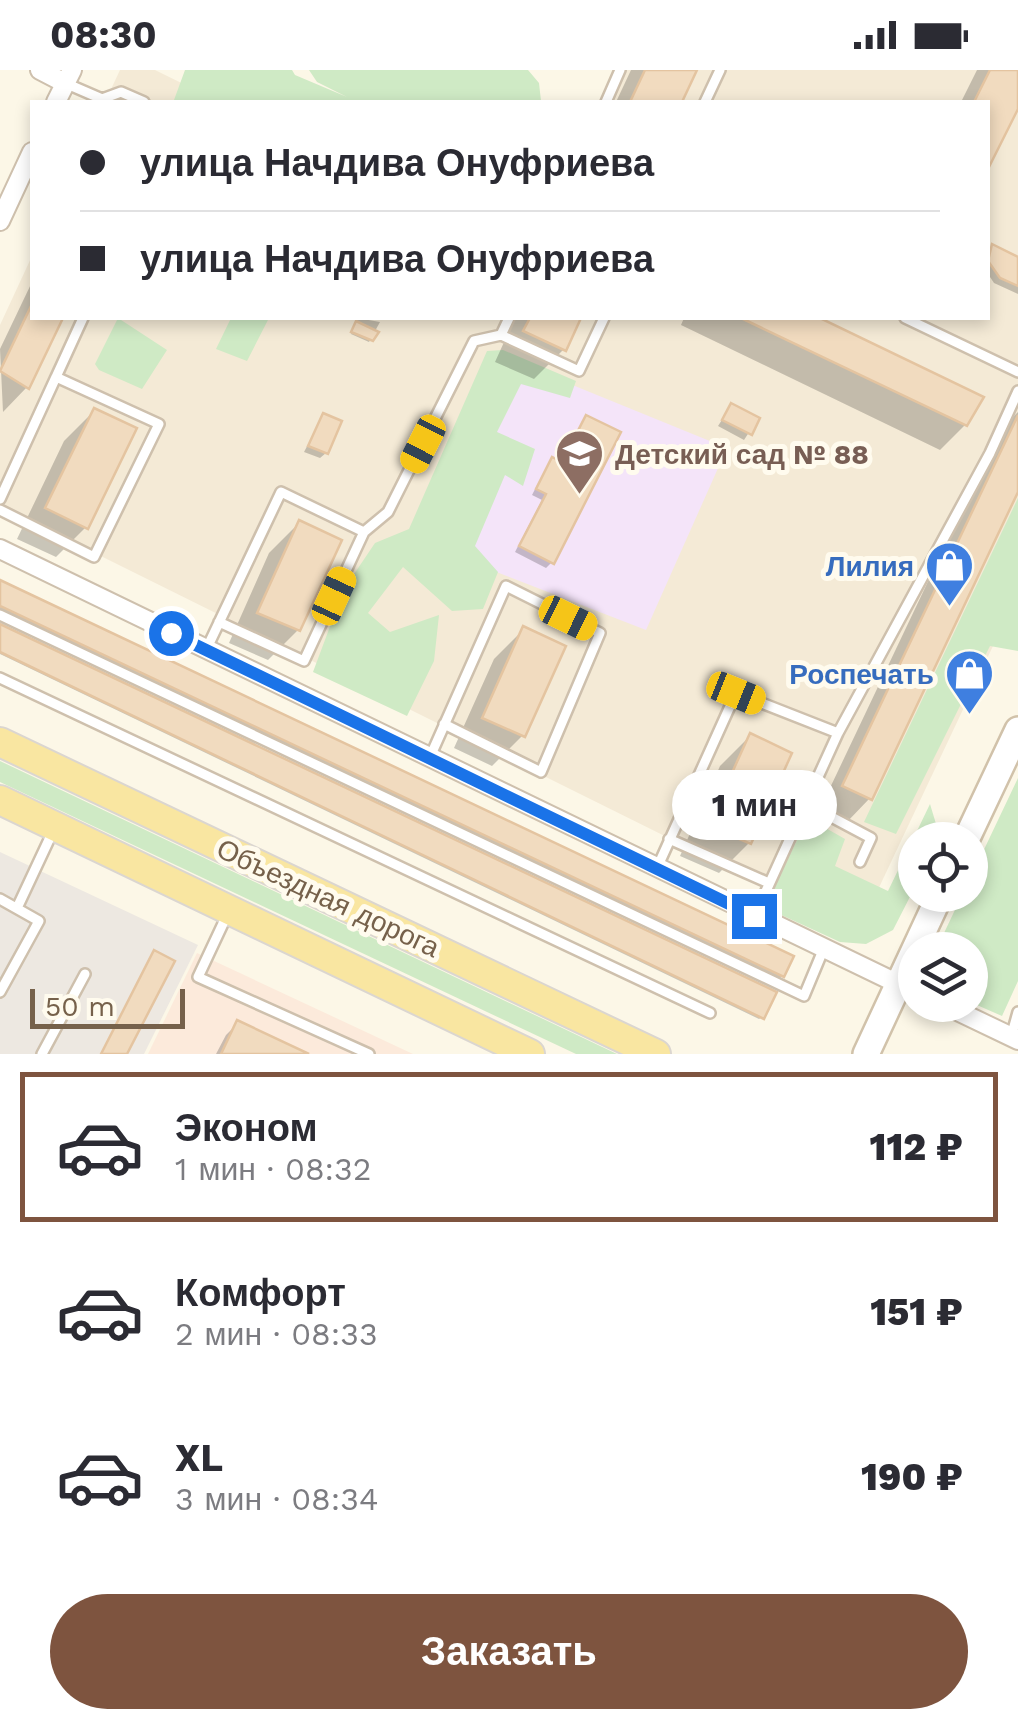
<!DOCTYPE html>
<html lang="ru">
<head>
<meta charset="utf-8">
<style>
	body { margin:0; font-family:"Work Sans",sans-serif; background:#f2f2f3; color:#2b2b33; height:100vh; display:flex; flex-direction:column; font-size:38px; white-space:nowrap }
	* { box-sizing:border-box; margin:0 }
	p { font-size:32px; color:#7c7c81 }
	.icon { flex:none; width:55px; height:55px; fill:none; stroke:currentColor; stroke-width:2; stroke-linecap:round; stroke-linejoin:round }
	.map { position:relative; height:984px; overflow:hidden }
	.panel { display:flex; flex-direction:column; background:#fff; flex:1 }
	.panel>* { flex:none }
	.hud { position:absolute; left:30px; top:30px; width:960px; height:220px; border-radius:0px; box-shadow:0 5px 15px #0003; display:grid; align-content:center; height:220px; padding:0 50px; background:#fff }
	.fabs { position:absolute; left:898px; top:752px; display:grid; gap:20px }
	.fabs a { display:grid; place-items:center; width:90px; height:90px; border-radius:50%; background:#fff; box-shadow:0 5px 15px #0003; font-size:50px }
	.scale { position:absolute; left:30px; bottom:25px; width:155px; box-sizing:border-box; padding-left:10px; border:5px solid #76614b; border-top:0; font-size:28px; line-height:35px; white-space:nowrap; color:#76614b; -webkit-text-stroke:8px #fffbee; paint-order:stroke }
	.end { position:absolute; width:45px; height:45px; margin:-22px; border:12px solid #1a73e8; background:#fff; box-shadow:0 0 0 5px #fff }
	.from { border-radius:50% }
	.bubble { position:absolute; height:70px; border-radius:35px; background:#fff; box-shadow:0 5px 15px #0003; font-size:32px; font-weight:800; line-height:70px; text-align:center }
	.car { position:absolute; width:30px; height:60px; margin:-30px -15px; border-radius:12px; box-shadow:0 0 8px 2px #0007; background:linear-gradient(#f5c518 24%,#345 0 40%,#f5c518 0 76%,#345 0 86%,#f5c518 0) }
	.hud b { display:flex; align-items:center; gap:35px; height:95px; font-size:38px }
	.hud b+b { border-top:2px solid #e1e1e2 }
	.hud i { width:25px; height:25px; background:#2b2b33 }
	ul { padding:18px 0 0; list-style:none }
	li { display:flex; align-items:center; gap:30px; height:150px; margin:0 20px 15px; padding:0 30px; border:5px solid transparent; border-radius:0px }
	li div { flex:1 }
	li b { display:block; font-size:38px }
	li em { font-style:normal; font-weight:800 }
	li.active { border-color:#7e543f }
	li>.icon { width:90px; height:90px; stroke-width:1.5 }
	.button { display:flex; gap:20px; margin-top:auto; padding:20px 50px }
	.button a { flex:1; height:115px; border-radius:60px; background:#7e543f; color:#fff; font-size:40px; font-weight:800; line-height:115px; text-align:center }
	.status { display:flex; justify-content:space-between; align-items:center; height:70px; padding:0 50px; background:#fff; direction:ltr }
	.status svg { height:28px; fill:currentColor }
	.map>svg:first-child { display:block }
</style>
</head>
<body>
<div class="status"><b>08:30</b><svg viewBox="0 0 49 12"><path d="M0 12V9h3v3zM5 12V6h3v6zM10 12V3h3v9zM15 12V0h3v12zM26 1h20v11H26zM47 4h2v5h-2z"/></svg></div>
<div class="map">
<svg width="1018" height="984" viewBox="0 0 1018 984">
	<rect width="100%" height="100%" fill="#fcf7e7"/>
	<path fill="#f4ead6" d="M 120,0 L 155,0 L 220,32 L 105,32 Z
		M 617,0 L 1018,0 L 1018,523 L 858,862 L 0,436 L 0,255 L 32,186 L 32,248 L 988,248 L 988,32 L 602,32 Z"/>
	<path fill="#fceadb" d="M 197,883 L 413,984 L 148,984 Z"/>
	<path fill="#ede8e1" d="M 0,782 L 198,875 L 144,984 L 0,984 Z"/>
	<path fill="#f4e4f9" d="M 516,292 L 727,378 L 646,560 L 432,477 Z"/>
	<path fill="#cfeac5" d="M 185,0 L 292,0 L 295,5 L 347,27 L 317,12 L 309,0 L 528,0 L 539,13 L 541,31 L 178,32 L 174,30 Z
		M 118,248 L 167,280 L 142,319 L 99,300 L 95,294 Z
		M 231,248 L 269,248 L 247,291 L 216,279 Z
		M 503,280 L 576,311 L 570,328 L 521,314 L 497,362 L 535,379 L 523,416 L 505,405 L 475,476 L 498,502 L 483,539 L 452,541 L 403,497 L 368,543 L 390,562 L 439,545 L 434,591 L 407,646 L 313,602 L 344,519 L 375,473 L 409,459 L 487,281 Z
		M 1018,428 L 1018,581 L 990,576 L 896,764 L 864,752 Z
		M 0,691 L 617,984 L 576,984 L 0,712 Z
		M 1018,708 L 1018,911 L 1002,946 L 970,932 L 970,880 L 936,880 L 962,825 L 970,825 L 970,809 Z
		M 930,734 L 940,767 L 938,770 L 915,770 L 915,817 L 893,860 L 866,874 L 840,872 L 764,837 L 808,748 L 845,769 L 835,796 L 888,821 Z"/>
	<path fill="#0003" d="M 631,0 L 694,0 L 679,32 L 616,32 Z
		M 977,0 L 1018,0 L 1018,34 L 988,94 L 988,32 L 961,32 Z
		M 992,177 L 1018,189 L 1018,224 L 994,213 L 988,204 L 988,181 Z
		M 32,212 L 32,248 L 60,248 L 27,317 L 3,342 L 0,279 Z
		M 357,248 L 380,252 L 369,272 L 351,264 Z
		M 515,248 L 579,248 L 564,279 L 534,309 L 495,292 Z
		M 684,248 L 814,248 L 981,328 L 965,355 L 940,380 L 681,255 Z
		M 731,336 L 757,350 L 744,370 L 718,356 Z
		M 94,341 L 86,457 L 56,487 L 17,469 L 64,371 Z
		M 1018,342 L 1018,416 L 870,728 L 846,753 L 819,741 L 1000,360 Z
		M 323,346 L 326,383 L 320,388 L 304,382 Z
		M 587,348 L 552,492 L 546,498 L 515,482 L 542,430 L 532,425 L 547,396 L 553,390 L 560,394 Z
		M 299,453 L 298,560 L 268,590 L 229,573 L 269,483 Z
		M 0,512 L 782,906 L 780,908 L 0,539 Z
		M 0,557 L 762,947 L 759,949 L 0,584 Z
		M 524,559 L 563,577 L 522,666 L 492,696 L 454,678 L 494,589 Z
		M 750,666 L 749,773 L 719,803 L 680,786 L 720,696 Z
		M 238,953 L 303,984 L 216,984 L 226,965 Z"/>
	<path fill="#f1dbbf" stroke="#e4c4a0" stroke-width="2.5" d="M 645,0 L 697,0 L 682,32 L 630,32 Z
		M 990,0 L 1018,0 L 1018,39 L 988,99 L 988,32 L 974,32 Z
		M 992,174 L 1018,187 L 1018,216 L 1000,208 L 988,191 Z
		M 32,234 L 32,248 L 63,248 L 29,319 L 0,301 Z
		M 530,248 L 581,248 L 566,281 L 523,261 Z
		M 741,248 L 820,248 L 984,327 L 967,356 Z
		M 356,251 L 379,262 L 373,271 L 351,262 Z
		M 731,333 L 760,348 L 752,365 L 722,350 Z
		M 94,338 L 137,358 L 88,459 L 45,438 Z
		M 323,343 L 342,351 L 328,384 L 308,376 Z
		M 586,345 L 621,362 L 554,494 L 519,476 L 546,424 L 536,419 L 552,387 L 562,392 Z
		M 1018,345 L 1018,422 L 872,730 L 842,716 Z
		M 299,450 L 342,470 L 300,561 L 257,543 Z
		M 0,510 L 794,886 L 784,907 L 0,536 Z
		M 0,554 L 777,922 L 764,949 L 0,582 Z
		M 523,556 L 566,576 L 525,667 L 482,648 Z
		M 750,663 L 792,683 L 751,774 L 708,756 Z
		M 154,880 L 175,891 L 127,984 L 101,984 Z
		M 237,950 L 309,984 L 221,984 Z"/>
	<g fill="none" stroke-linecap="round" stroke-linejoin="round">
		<defs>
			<path id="lane" d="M 65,13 L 102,29 L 121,22 L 144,32
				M 606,32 L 620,0
				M 705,32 L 720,0
				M 509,248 L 501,265 L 579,301 L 604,248
				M 905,248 L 1018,302
				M 56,307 L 83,248
				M 0,429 L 56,307 L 159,354 L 94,487 L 0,440
				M 364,462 L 388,442 L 474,271 L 501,265
				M 0,545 L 804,926 L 824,878
				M 206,580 L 281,422 L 364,462 L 304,591 L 219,552
				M 0,608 L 710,943
				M 430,687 L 506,516 L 600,563 L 541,702 L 444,654
				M 807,734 L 871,768 L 860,792
				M 669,769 L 769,813
				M 657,798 L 736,623 L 838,663
				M 0,829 L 39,851 L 0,922
				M 17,838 L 54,759
				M 228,843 L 198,907 L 369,984
				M 756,843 L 838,663 L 990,383 L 1018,321
				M 1011,967 L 1018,942
				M 42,984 L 85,904"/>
			<path id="street" d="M 40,0 L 65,13
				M 56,32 L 72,0
				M 0,151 L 32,82
				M 0,479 L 915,922
				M 945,935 L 1018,970"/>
			<path id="secondary" d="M 966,770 L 1018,660
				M 866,984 L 940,825"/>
			<path id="primary" d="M 0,672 L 656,984
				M 0,730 L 530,984"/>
		</defs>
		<use href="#lane" stroke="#cec0ad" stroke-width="14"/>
		<use href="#street" stroke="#cec0ad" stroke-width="22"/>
		<use href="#secondary" stroke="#d1c2aa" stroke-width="30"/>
		<use href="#primary" stroke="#dbd6d0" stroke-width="32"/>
		<use href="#lane" stroke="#fff" stroke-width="9"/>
		<use href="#street" stroke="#fff" stroke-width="18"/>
		<use href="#secondary" stroke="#fff" stroke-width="25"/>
		<use href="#primary" stroke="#f9e6a1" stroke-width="28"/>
	</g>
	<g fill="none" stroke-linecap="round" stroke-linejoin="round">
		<path stroke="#1a73e8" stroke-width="12" d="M 171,563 L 754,846"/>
	</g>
	<defs>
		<symbol id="school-pin" viewBox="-11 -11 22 30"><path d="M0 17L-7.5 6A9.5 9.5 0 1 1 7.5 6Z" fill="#8d6e63" stroke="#fffbee"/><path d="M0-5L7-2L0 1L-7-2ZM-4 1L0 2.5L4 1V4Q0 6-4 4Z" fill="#fff"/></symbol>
		<symbol id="shop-pin" viewBox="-11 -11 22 30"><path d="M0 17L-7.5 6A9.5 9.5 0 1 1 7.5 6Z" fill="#3f7fe0" stroke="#fffbee"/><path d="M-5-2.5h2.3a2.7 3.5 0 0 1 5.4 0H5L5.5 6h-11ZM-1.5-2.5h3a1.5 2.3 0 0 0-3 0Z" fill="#fff"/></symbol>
	</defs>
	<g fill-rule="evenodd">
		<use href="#school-pin" x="552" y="356" width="55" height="75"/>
		<use href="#shop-pin" x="922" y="468" width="55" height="75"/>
		<use href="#shop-pin" x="942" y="576" width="55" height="75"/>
	</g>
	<g text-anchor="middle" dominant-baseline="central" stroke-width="10" stroke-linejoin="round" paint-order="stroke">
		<g font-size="28" font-weight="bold" fill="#785e54" stroke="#fffbee" text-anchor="start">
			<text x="615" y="384">Детский сад № 88</text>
		</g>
		<g font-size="28" font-weight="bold" fill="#366cbe" stroke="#fffbee" text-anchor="end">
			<text x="914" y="496">Лилия</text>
			<text x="934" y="604">Роспечать</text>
		</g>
		<g font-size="28" fill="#76614b" stroke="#fffbee">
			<text transform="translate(328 828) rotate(25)">Объездная дорога</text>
		</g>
	</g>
</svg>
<div class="fabs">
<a><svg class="icon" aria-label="locate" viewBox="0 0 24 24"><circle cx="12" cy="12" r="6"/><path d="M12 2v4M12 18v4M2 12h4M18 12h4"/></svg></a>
<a><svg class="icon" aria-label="layers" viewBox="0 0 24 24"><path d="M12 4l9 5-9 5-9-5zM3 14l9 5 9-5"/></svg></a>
</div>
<div class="scale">50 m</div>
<i class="end from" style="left:171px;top:563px"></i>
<i class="end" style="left:754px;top:846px"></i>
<div class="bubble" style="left:672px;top:700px;width:165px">1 мин</div>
<i class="car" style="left:423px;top:374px;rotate:207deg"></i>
<i class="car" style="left:334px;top:526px;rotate:25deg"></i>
<i class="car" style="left:568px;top:548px;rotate:116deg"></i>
<i class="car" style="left:736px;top:623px;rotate:112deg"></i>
<div class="hud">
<b><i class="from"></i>улица Начдива Онуфриева</b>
<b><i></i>улица Начдива Онуфриева</b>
</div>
</div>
<section class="panel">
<ul>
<li class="active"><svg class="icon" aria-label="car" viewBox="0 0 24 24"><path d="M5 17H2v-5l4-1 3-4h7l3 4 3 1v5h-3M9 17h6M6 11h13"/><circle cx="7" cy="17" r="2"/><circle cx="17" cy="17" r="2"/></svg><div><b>Эконом</b><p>1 мин · 08:32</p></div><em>112 ₽</em></li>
<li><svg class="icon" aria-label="car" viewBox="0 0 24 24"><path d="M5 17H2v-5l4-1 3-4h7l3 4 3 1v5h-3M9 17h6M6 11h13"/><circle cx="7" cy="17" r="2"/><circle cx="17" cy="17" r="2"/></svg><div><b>Комфорт</b><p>2 мин · 08:33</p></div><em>151 ₽</em></li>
<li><svg class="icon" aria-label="car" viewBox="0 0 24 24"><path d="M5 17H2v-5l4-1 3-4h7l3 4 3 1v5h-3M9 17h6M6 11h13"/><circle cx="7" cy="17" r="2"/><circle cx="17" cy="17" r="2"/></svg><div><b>XL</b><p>3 мин · 08:34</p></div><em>190 ₽</em></li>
</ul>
<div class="button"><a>Заказать</a></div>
</section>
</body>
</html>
